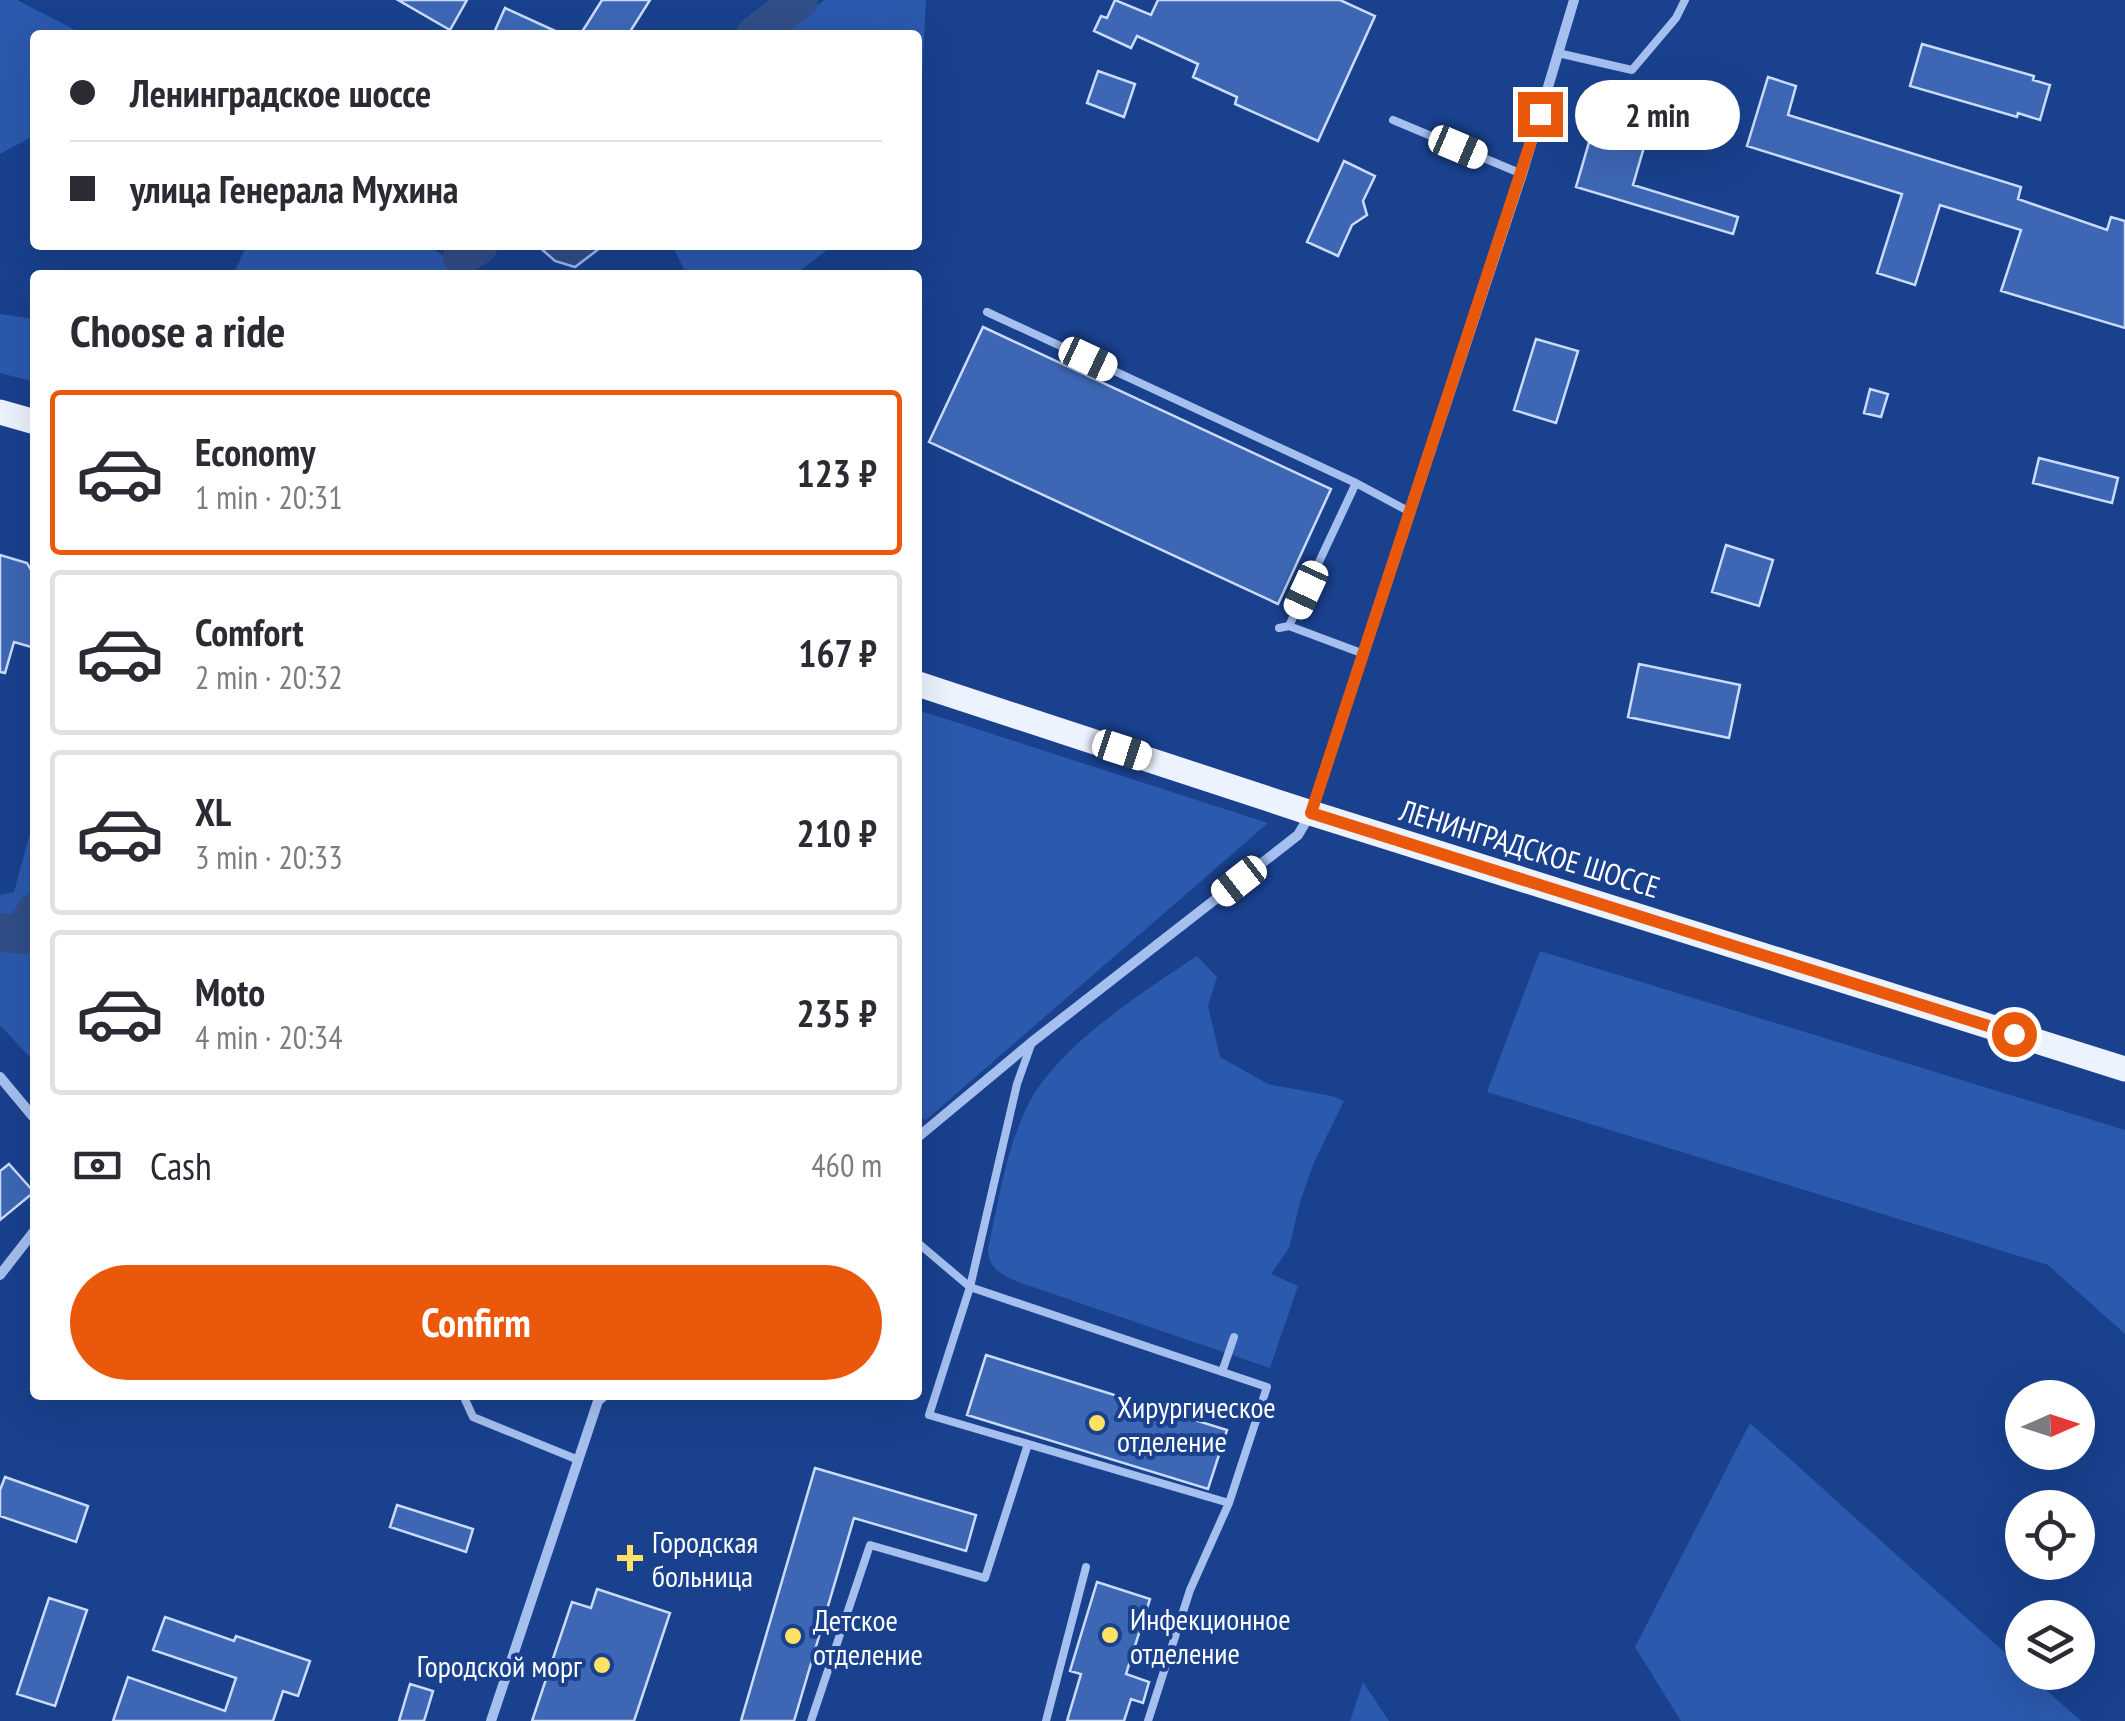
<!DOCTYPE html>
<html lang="en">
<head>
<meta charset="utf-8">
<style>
	body { margin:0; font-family:"PT Sans Narrow",sans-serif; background:#f2f2f3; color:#2b2b33; height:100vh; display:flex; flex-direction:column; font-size:38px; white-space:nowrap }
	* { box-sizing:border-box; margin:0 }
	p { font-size:32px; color:#7c7c81 }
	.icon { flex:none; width:55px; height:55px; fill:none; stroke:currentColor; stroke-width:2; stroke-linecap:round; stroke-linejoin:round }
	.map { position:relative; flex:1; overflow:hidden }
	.panel { position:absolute; left:30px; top:270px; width:892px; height:1130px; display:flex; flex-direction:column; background:#fff; border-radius:10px; box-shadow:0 10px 40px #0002 }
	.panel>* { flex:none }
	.hud { position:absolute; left:30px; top:30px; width:892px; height:220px; border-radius:10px; box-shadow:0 10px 40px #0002; display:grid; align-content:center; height:220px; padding:0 40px; background:#fff }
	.needle { width:65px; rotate:87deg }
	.buttons { position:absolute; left:2005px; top:1380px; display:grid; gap:20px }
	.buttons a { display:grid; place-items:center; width:90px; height:90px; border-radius:50%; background:#fff; box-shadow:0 10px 40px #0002; font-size:50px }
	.end { position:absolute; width:45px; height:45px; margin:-22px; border:12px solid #ea580c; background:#fff; box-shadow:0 0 0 5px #fff }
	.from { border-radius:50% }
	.bubble { position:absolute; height:70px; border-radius:35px; background:#fff; box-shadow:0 10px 40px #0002; font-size:32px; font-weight:600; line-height:70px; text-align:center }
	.car { position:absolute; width:30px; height:60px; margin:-30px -15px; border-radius:12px; box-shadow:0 0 8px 2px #0007; background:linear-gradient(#fff 24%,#345 0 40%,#fff 0 76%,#345 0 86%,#fff 0) }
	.hud b { display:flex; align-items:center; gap:35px; height:95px; font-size:38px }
	.hud b+b { border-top:2px solid #e1e1e2 }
	.hud i { width:25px; height:25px; background:#2b2b33 }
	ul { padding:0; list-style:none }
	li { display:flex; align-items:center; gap:30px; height:165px; margin:0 20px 15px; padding:0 20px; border:5px solid #e1e1e2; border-radius:10px }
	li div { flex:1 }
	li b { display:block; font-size:38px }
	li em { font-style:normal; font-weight:600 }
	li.active { border-color:#ea580c }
	li>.icon { width:90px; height:90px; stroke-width:1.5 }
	h2 { padding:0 40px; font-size:45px; line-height:120px }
	.pay { display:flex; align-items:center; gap:25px; height:110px; padding:0 40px; font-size:38px }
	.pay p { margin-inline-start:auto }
	.button { display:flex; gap:20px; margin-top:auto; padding:20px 40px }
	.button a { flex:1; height:115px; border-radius:60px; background:#ea580c; color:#fff; font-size:40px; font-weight:600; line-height:115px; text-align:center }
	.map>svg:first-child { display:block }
</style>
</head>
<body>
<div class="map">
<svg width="2125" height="1721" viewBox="0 0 2125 1721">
	<rect width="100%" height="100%" fill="#19418e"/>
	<path fill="#2b59ad" d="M 0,0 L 17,0 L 85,35 L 35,35 L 35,135 L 0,154 Z
		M 824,0 L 926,0 L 918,156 L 918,35 L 779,35 Z
		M 247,245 L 426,245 L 468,270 L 469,275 L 233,275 Z
		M 672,245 L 833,245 L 795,275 L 687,275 Z
		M 0,314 L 35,319 L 35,382 L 0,373 Z
		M 918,710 L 1268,823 L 926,1120 L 918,1116 Z
		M 35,814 L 35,1063 L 0,1025 L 0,895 L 14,892 Z
		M 1540,951 L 2125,1130 L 2125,1334 L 2048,1265 L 1487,1092 Z
		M 1197,956 L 1217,977 L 1208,1006 L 1220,1057 L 1268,1084 L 1332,1096 L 1344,1101 L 1314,1162 L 1300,1202 L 1289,1248 L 1271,1274 L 1298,1286 L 1270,1368 L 1018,1282 C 1000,1274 989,1269 988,1249 C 999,1200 1006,1146 1030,1101 C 1061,1044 1144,991 1197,956 Z
		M 1750,1423 L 2022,1668 L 2022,1672 L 2027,1673 L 2081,1721 L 1681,1721 L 1635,1647 Z
		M 1363,1682 L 1389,1721 L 1350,1721 Z"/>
	<path fill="#304e88" stroke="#98b9f1" stroke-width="2.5" d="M 537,245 L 604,245 L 575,267 L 555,261 Z"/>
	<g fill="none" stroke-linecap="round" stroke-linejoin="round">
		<path stroke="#304e88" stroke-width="38" d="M 755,35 L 799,0
			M 462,257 L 479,245
			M 0,932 L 22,935 L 35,912"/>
	</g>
	<path fill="#3d67b5" stroke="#cbdcfa" stroke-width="2.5" d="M 398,0 L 467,0 L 450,30 Z
		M 602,0 L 650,0 L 628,35 L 580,35 Z
		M 1115,0 L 1151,15 L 1158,0 L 1340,0 L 1375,16 L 1318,141 L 1235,104 L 1237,97 L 1193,77 L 1198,64 L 1137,36 L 1131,48 L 1094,31 L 1101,16 L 1107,18 Z
		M 505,8 L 564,35 L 493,35 Z
		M 1922,44 L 2034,76 L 2033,80 L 2050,85 L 2040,120 L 2018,113 L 2017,117 L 1910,86 Z
		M 1098,71 L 1135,84 L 1124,117 L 1087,103 Z
		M 1768,77 L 1796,86 L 1788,115 L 2021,187 L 2018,199 L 2107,230 L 2111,217 L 2125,221 L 2125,328 L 2001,291 L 2021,230 L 1940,205 L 1915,285 L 1877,273 L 1902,194 L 1747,146 Z
		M 1599,108 L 1651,123 L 1633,185 L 1738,217 L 1733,234 L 1576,187 Z
		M 1344,161 L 1375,176 L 1363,201 L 1367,215 L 1352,225 L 1338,256 L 1307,242 Z
		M 983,327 L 1331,489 L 1278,604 L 929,442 Z
		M 1536,339 L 1578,351 L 1556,423 L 1514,410 Z
		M 1870,389 L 1888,394 L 1881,417 L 1864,413 Z
		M 2039,458 L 2118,478 L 2112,503 L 2033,483 Z
		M 1726,545 L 1773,560 L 1759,606 L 1712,592 Z
		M 0,555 L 27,563 L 35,577 L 35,648 L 14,642 L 5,673 L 0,672 Z
		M 1639,664 L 1740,685 L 1729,738 L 1628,717 Z
		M 9,1164 L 34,1192 L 0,1220 L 0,1171 Z
		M 986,1355 L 1227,1430 L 1208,1489 L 967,1415 Z
		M 815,1468 L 976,1515 L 966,1551 L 854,1518 L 794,1721 L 741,1721 Z
		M 5,1477 L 88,1506 L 76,1542 L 0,1516 L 0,1490 Z
		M 397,1505 L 473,1529 L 466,1552 L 390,1527 Z
		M 1097,1582 L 1150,1599 L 1126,1674 L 1149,1682 L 1143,1703 L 1131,1699 L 1124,1721 L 1067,1721 L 1081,1674 L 1070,1671 Z
		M 597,1589 L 670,1613 L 634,1721 L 532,1721 L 572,1602 L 591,1608 Z
		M 49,1598 L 87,1610 L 55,1706 L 17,1694 Z
		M 165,1617 L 234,1641 L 236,1636 L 310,1661 L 298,1696 L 283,1691 L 273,1721 L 113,1721 L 128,1677 L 225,1711 L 236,1678 L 153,1650 Z
		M 410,1684 L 433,1691 L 424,1721 L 399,1721 Z"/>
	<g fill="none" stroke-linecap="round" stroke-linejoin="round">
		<path stroke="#a5bfef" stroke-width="8" d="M 1558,53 L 1632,70 L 1676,18 L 1685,0
			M 1393,120 L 1522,174
			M 987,312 L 1356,483 L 1410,512
			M 1289,626 L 1356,483
			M 1279,628 L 1289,626 L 1364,654
			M 918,1243 L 970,1287 L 1017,1084 L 1032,1042
			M 1222,1372 L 1234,1337
			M 463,1395 L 473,1417 L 576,1459
			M 811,1721 L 870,1545 L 985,1578 L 1028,1444
			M 1046,1721 L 1086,1567
			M 1148,1721 L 1190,1590 L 1229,1503 L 1267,1387 L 970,1287 L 929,1415 L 1229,1503"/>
		<path stroke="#a5bfef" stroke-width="10" d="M 0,1077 L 35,1119
			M 918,1137 L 1032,1042 L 1298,835 L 1311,813 L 1522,174 L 1574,0
			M 0,1275 L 35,1230
			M 491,1721 L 598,1401 L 605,1395"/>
		<path stroke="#edf2ff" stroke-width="25" d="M 0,412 L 35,422
			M 918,684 L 1311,813 L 2125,1069"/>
	</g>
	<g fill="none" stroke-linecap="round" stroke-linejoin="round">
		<path stroke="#ea580c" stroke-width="12" d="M 1540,114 L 1311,813 L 2014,1034"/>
	</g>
	<g fill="#ffe163" stroke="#19418e" stroke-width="4">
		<circle cx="1097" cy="1423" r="10"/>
		<path d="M625 1543h10v10h10v10h-10v10h-10v-10h-10v-10h10z"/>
		<circle cx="1110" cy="1635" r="10"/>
		<circle cx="793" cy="1636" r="10"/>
		<circle cx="602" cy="1665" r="10"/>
	</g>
	<g text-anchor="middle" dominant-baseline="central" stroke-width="8" stroke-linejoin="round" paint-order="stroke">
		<g font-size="30" fill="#fff" stroke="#19418e">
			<text transform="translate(1530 848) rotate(17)">ЛЕНИНГРАДСКОЕ ШОССЕ</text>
		</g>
		<g font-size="30" fill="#fff" stroke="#19418e" text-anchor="start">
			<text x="1117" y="1406">Хирургическое<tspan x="1117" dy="34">отделение</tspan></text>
			<text x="652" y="1541">Городская<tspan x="652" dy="34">больница</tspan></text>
			<text x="1130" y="1618">Инфекционное<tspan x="1130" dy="34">отделение</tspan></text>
			<text x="813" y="1619">Детское<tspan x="813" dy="34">отделение</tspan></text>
			<text x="582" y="1665" text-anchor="end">Городской морг</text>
		</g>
	</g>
</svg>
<div class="buttons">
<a><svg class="needle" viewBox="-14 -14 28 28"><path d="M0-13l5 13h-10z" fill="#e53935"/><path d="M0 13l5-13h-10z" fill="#7c7c81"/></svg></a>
<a><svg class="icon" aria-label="locate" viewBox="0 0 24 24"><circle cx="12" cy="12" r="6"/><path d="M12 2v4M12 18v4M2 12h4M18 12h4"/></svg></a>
<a><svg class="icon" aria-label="layers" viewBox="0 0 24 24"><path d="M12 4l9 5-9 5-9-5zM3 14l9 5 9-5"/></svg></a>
</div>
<i class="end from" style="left:2014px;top:1034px"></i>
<i class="end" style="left:1540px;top:114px"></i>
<div class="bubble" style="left:1575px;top:80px;width:165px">2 min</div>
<i class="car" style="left:1458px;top:147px;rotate:113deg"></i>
<i class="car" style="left:1088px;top:359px;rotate:115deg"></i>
<i class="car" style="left:1306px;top:590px;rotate:205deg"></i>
<i class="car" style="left:1122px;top:750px;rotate:108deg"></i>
<i class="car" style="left:1239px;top:881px;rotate:232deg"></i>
<div class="hud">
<b><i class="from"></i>Ленинградское шоссе</b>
<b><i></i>улица Генерала Мухина</b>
</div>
<section class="panel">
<h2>Choose a ride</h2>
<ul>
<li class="active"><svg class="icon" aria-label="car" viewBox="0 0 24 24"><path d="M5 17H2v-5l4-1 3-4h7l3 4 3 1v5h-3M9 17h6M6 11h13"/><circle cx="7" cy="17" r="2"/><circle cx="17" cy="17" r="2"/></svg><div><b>Economy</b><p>1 min · 20:31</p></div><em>123 ₽</em></li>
<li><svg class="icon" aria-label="car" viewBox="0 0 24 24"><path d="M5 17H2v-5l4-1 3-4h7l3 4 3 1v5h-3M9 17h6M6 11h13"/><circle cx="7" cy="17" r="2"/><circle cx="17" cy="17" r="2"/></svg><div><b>Comfort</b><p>2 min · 20:32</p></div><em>167 ₽</em></li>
<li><svg class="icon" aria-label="car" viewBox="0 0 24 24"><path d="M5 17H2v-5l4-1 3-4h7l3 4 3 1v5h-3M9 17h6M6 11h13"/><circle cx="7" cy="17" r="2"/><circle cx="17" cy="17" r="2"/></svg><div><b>XL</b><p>3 min · 20:33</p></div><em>210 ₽</em></li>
<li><svg class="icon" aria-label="car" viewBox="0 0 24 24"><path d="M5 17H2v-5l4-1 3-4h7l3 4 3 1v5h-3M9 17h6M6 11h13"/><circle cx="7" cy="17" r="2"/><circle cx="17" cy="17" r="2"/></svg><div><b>Moto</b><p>4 min · 20:34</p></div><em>235 ₽</em></li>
</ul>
<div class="pay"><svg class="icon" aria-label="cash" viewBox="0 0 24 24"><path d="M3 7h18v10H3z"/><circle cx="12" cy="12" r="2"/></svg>Cash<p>460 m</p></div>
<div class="button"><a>Confirm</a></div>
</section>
</div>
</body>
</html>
